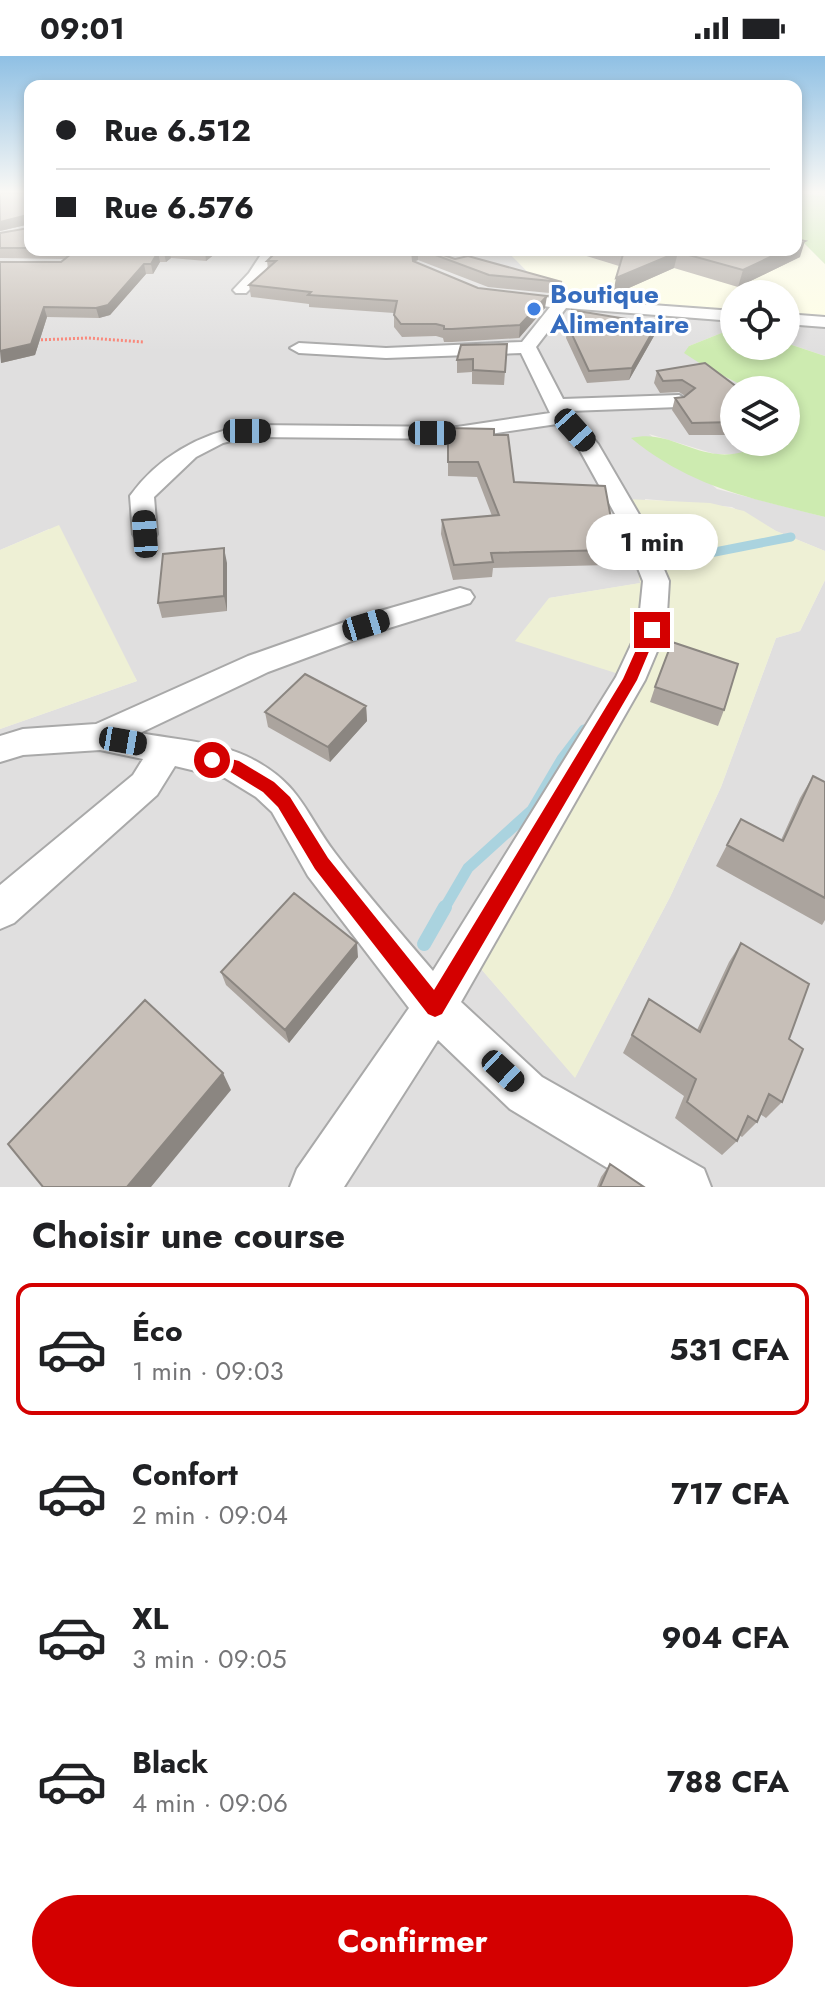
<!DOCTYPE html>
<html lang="fr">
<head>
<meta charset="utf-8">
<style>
	body { margin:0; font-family:Jost,sans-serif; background:#f6f6f6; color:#202124; height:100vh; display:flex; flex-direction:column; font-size:30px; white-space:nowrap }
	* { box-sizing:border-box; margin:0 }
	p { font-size:26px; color:#757577 }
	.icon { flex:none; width:44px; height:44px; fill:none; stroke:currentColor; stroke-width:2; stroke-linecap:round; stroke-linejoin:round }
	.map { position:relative; height:1131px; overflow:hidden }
	.side { display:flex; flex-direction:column; background:#fff; flex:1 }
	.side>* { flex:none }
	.top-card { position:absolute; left:24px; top:24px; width:778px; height:176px; border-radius:16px; box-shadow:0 4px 12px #0003; display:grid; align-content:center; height:176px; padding:0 32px; background:#fff }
	.controls { position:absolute; left:720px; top:224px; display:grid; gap:16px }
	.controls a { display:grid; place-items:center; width:80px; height:80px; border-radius:50%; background:#fff; box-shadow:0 4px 12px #0003; font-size:40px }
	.end { position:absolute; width:36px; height:36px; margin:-18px; border:10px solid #d40000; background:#fff; box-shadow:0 0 0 4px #fff }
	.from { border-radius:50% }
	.bubble { position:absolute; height:56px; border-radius:28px; background:#fff; box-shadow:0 4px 12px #0003; font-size:26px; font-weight:700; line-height:56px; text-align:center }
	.car { position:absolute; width:24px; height:48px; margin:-24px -12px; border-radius:10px; box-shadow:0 0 6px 2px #0007; background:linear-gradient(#222 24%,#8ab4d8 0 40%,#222 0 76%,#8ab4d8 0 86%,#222 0) }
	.top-card b { display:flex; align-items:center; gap:28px; height:76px; font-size:30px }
	.top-card b+b { border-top:2px solid #e0e0e0 }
	.top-card i { width:20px; height:20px; background:#202124 }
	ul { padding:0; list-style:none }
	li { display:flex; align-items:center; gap:24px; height:132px; margin:0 16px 12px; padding:0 16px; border:4px solid transparent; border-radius:16px }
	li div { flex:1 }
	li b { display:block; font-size:30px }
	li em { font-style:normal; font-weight:700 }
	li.on { border-color:#d40000 }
	li>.icon { width:72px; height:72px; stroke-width:1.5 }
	h2 { padding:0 32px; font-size:36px; line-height:96px }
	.button { display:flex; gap:16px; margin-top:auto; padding:16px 32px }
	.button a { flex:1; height:92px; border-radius:48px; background:#d40000; color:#fff; font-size:32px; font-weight:700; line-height:92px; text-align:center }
	.status { display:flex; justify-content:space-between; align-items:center; height:56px; padding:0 40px; background:#fff; direction:ltr }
	.status svg { height:22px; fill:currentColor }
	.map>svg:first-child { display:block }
</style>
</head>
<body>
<div class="status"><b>09:01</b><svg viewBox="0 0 49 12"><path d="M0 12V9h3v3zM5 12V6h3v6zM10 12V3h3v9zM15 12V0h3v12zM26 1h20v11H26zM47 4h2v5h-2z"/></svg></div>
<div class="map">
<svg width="825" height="1131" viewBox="0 0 825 1131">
	<rect width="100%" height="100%" fill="#f2efe9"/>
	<path fill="#e0dfdf" d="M 0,137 L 30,137 L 30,194 L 796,194 L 796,179 L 825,208 L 825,300 L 786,287 L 786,238 L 734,238 L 734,272 L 689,290 L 707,312 L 752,334 L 734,334 L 734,386 L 778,386 L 739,398 L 715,398 L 649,378 L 717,433 L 825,461 L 825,495 L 776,475 L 732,451 L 645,443 L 641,527 L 549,542 L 644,626 L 463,892 L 575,1021 L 670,841 L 721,731 L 776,582 L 800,575 L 825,524 L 825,1131 L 0,1131 L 0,673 L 137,625 L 49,473 L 0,494 Z"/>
	<path fill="#ffffe5" d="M 796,179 L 825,208 L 825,262 L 786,259 L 786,238 L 734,238 L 734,256 L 555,244 L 506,194 L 796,194 Z"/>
	<path fill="#eef0d5" d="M 626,443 L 710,447 L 744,455 L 776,475 L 825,495 L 825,524 L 800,575 L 776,582 L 721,731 L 670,841 L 575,1022 L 463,892 L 644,626 L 515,585 L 549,542 L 640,527 Z
		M 59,469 L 137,625 L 0,673 L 0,494 Z"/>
	<path fill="#cdebb0" d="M 796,137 L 825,140 L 825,208 L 796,179 Z
		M 734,272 L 734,290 L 786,290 L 786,287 L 825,300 L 825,461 C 751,442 692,432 631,382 C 664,374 686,395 718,398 C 742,401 763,386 786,386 L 786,379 L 793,373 L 794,364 L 786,356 L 786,334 L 752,334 L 707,312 L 684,297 L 689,290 Z"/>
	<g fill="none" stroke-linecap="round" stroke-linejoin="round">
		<path stroke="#aad3df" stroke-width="9" d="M 657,512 L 654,508 L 791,481"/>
		<path stroke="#aad3df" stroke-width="11" d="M 444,853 L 468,812 L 532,754 L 562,703 L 584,674"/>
		<path stroke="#aad3df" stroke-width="14" d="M 424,888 L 445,851"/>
		<defs>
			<path id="minor" d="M 264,194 L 278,194 L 260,223 L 246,237 L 236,237 L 233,234 L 249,217 Z
				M 543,241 L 734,255 L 734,265 L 566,252 L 536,291 L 563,343 L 679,339 L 689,345 L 679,351 L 569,355 L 598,388 L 644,467 L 669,525 L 666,574 L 645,624 L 461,946 L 542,1021 L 704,1113 L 711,1131 L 639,1131 L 510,1053 L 438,984 L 344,1131 L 290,1131 L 297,1113 L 409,952 L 308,820 L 272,756 L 256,741 L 225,722 L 175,710 L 157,739 L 14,867 L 0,873 L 0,829 L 133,719 L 143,703 L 100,694 L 23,699 L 0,706 L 0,680 L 23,673 L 96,668 L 248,600 L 356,562 L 460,532 L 470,535 L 474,541 L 470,547 L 376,576 L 268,616 L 140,677 C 172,683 216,686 246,700 C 300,726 303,754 335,797 C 366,838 400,876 433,915 L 616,621 L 638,574 L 643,525 L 620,467 L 578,391 L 557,368 L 457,383 L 247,381 L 223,387 L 196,401 L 154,441 L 157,478 L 154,483 L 136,483 L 133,478 L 130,440 C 159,400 200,378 247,369 L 457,371 L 550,357 L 521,297 L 386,302 L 299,297 L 290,292 L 299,287 L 386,292 L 522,286 L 550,251 L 537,249 L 535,246 Z
				M 786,258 L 825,261 L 825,271 L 786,268 Z"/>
		</defs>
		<use href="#minor" stroke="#a9a9a9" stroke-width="4"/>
		<path stroke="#fa8072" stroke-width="3" stroke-dasharray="2 2" stroke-linecap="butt" d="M 37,284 L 88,282 L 144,286"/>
		<use href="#minor" fill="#fff" fill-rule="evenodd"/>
	</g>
	<path fill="#aba49e" d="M 30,137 L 30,194 L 220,194 L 206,205 L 171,202 L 166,206 L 160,206 L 153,218 L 146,218 L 110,259 L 99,262 L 47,261 L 35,299 L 1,307 L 0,206 L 61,206 L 65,203 L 0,202 L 0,177 L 29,172 L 30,168 L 0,175 Z
		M 278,194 L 429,194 L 455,203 L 562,226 L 560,238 L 488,231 L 418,204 L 414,206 L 478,232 L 545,252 L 519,282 L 452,286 L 444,286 L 443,282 L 436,280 L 402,281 L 394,271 L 394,257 L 309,251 L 309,248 L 251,241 L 249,229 L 268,213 L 267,205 Z
		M 567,194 L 796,194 L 800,201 L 738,231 L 674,212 L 613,239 L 619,210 Z
		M 657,268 L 654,280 L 629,324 L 587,327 L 566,282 L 568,270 Z
		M 507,288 L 504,329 L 472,328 L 472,316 L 457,317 L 457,304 Z
		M 657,315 L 734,334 L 734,379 L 689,379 L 672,354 L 675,342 L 684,341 L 685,340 L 679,336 L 660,337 L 654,327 Z
		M 448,372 L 494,379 L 514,426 L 612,468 L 609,483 L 607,483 L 611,494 L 608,509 L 493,512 L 492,521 L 453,524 L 441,478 L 442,464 L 492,460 L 477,421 L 448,420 Z
		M 227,507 L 227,555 L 162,562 L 158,547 Z
		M 655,631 L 724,654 L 718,670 L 650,646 Z
		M 366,650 L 367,665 L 330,706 L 268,671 L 265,656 Z
		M 813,720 L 825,726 L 825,864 L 822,869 L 716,810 L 727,789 L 781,784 L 800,742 Z
		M 741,887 L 789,983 L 782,1046 L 766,1062 L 760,1058 L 757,1066 L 742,1081 L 739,1079 L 737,1085 L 722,1099 L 675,1062 L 684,1040 L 623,997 L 649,943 L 697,974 L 729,906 Z
		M 358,901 L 289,987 L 226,929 L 221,916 Z
		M 610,1108 L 644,1131 L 597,1131 L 601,1121 Z"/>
	<path fill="#8b8681" d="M 27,159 L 30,168 L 0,175 L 0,166 Z
		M 805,185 L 800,201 L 738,231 L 743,214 L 785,194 L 796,194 L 796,189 Z
		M 167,194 L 169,194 L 171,202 L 166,206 L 164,197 Z
		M 206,194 L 220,194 L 206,205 L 205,195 Z
		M 418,194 L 418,204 L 412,206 L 412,195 Z
		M 158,196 L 160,206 L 153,218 L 151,208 Z
		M 678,196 L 674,212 L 613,239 L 616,222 Z
		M 144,208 L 146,218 L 110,259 L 99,262 L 96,252 Z
		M 547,240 L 545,252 L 519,282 L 520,269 Z
		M 44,251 L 47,261 L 35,299 L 1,307 L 0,295 Z
		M 657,268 L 654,280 L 629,324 L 632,312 Z
		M 224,492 L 227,507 L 227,555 L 224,540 Z
		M 366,650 L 367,665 L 330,706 L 328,691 Z
		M 357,887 L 358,901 L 289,987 L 285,974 Z
		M 223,1017 L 231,1034 L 151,1131 L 127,1131 Z"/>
	<path fill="#c7bfb8" stroke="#8b8681" stroke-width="2" d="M 0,137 L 30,137 L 30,162 L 27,159 L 0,166 Z
		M 30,165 L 30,192 L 0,192 L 0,177 L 29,172 Z
		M 796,183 L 805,185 L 796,189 Z
		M 64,194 L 167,194 L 164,197 L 158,196 L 151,208 L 144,208 L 108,249 L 96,252 L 44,251 L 31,288 L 0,295 L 0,206 L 61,206 L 71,198 Z
		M 278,194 L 414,194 L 412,195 L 413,205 L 478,232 L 547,240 L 520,269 L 452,273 L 444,273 L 444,270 L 436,268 L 401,268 L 394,259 L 397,245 L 308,239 L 311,236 L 249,229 L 276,205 L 267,205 Z
		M 422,194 L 429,194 L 455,203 L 468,200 L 562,226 L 489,219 Z
		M 622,194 L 785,194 L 743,214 L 678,196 L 616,222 L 624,195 Z
		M 572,254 L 657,268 L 632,312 L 589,315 L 568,270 Z
		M 507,288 L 505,316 L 473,314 L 473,303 L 457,304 L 461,289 Z
		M 705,307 L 741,334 L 734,334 L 734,366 L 692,367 L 675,342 L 684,341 L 695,332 L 682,324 L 663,325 L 657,315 Z
		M 448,372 L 494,373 L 494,379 L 508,379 L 514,426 L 605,430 L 612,468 L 602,467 L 611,494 L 491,497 L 493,506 L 454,509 L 442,464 L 499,459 L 478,406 L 448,406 Z
		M 224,492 L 224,540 L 158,547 L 163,498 Z
		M 672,586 L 738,608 L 724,654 L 655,631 Z
		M 305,618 L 366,650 L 328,691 L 265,656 Z
		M 813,720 L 825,726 L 825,842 L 727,789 L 741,763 L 783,785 Z
		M 294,837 L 357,887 L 285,974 L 221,916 Z
		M 741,887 L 809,928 L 789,983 L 803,993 L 782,1046 L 769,1038 L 757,1066 L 748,1060 L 737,1085 L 687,1046 L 696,1023 L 632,979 L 649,943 L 700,976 Z
		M 145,944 L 223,1017 L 127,1131 L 43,1131 L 8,1088 Z
		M 610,1108 L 644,1131 L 600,1131 Z"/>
	<linearGradient id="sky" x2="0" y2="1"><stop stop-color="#8fc0e4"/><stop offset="0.46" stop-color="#f9f8f5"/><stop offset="1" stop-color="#f9f8f5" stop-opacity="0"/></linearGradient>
	<rect width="825" height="295" fill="url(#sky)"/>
	<path fill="#d40000" d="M 652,570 L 658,574 L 637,624 L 442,958 L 435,961 L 428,958 L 315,813 L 278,751 L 263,736 L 229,715 L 207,709 L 204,704 L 212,698 L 239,705 L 274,726 L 290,741 L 328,802 L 434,934 L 623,623 L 645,574 Z"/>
	<circle fill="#3f7fe0" stroke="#fff" stroke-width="3" cx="534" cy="253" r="8"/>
	<g text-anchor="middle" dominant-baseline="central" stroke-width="6" stroke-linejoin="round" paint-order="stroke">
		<g font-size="26" font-weight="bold" fill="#366cbe" stroke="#fff" text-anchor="start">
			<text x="550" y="238">Boutique<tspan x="550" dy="30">Alimentaire</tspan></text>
		</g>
	</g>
</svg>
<div class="controls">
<a><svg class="icon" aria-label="locate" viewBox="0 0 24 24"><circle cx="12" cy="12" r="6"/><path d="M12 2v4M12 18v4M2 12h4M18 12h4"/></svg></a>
<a><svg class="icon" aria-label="layers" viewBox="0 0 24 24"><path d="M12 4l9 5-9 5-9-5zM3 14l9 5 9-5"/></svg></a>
</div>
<i class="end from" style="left:212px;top:704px"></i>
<i class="end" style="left:652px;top:574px"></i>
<div class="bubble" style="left:586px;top:458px;width:132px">1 min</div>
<i class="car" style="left:575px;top:374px;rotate:138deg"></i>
<i class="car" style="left:247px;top:375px;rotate:90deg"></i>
<i class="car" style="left:432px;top:377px;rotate:90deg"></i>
<i class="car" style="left:145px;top:478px;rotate:356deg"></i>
<i class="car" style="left:366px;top:569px;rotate:73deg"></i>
<i class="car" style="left:123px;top:685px;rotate:100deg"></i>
<i class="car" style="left:503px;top:1015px;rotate:133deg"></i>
<div class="top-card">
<b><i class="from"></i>Rue 6.512</b>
<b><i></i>Rue 6.576</b>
</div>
</div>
<section class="side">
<h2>Choisir une course</h2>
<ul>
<li class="on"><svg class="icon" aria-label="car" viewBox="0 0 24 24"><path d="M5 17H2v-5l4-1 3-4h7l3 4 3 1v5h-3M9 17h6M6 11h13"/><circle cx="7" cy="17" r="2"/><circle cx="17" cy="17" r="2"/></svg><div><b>Éco</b><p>1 min · 09:03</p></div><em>531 CFA</em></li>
<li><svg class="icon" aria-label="car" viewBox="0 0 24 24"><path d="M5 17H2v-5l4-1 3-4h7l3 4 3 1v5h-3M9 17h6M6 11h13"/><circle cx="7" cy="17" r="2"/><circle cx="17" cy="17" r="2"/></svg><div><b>Confort</b><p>2 min · 09:04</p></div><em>717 CFA</em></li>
<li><svg class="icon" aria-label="car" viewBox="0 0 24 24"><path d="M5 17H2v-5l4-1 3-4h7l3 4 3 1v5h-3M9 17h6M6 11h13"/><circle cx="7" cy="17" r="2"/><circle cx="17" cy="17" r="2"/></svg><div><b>XL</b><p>3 min · 09:05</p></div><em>904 CFA</em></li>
<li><svg class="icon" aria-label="car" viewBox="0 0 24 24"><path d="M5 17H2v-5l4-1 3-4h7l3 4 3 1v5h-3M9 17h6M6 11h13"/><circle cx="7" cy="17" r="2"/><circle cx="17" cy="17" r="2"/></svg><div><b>Black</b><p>4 min · 09:06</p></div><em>788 CFA</em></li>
</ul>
<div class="button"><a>Confirmer</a></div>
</section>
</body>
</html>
